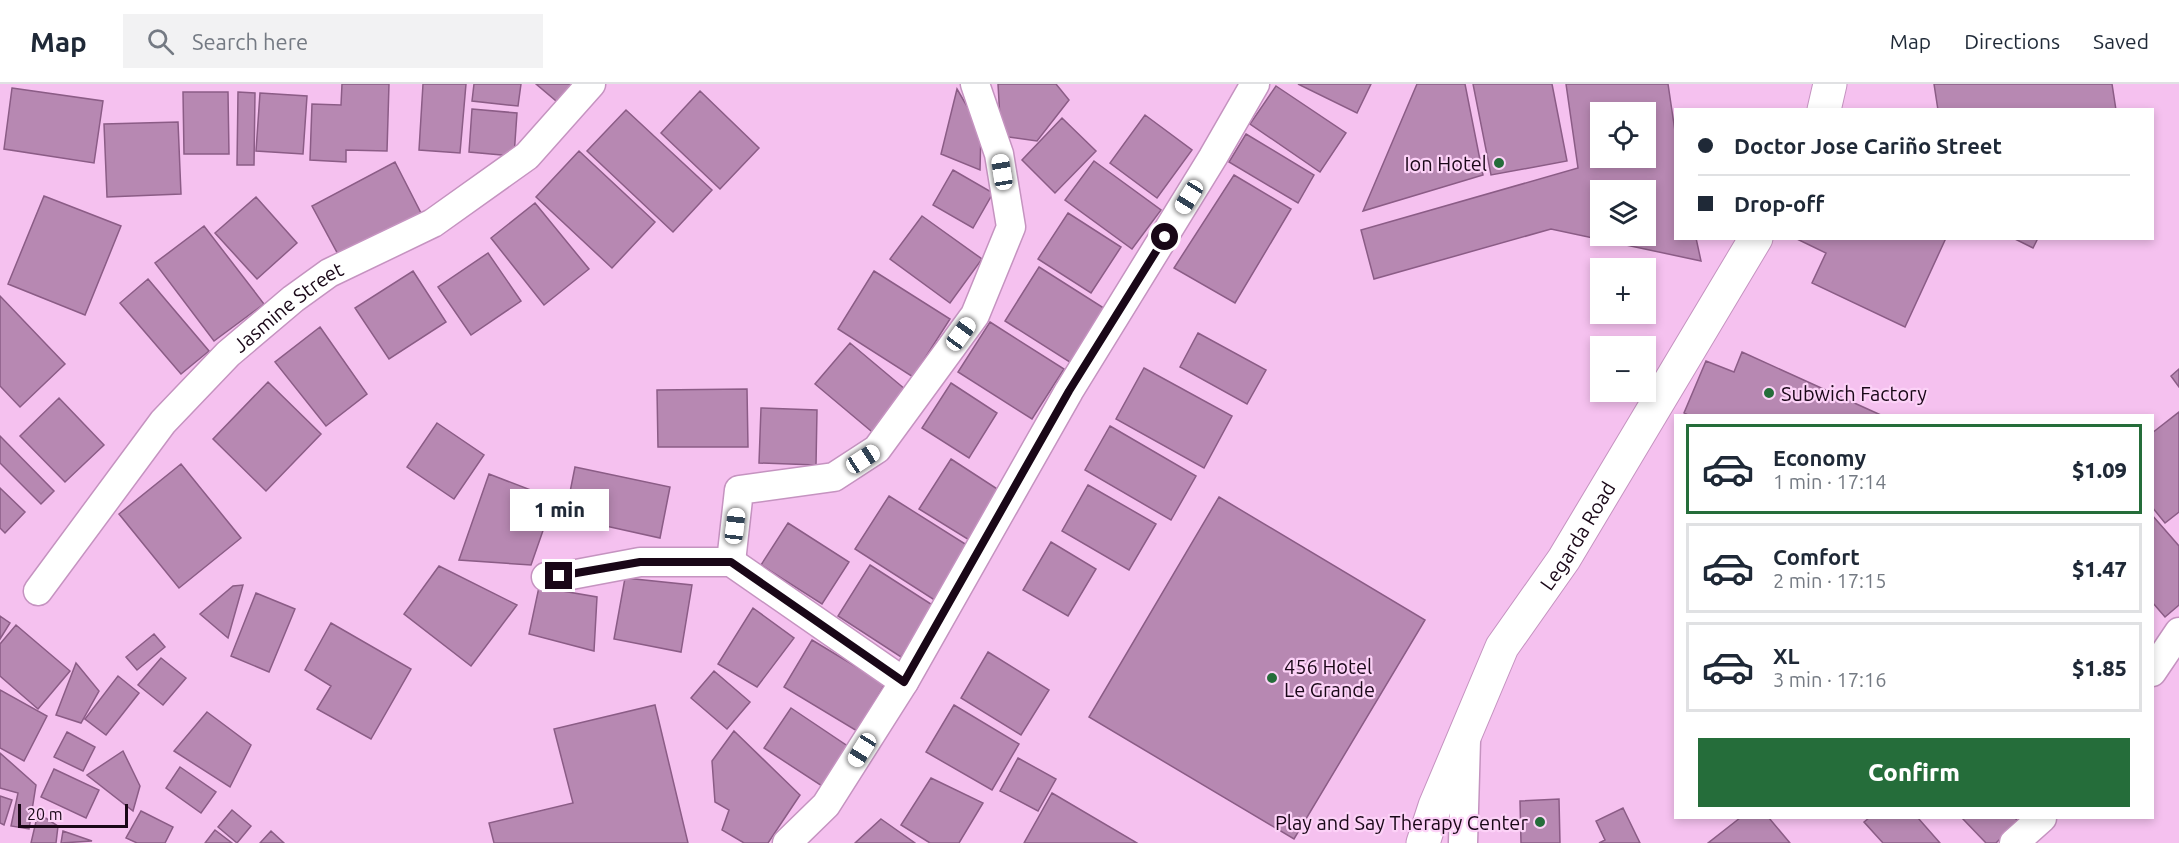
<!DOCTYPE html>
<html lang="en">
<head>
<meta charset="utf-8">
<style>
	body { margin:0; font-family:Ubuntu,sans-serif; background:#f2f2f3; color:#1f2937; height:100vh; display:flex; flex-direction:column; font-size:22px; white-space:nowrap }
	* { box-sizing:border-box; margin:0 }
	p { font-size:20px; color:#747a83 }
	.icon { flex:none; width:33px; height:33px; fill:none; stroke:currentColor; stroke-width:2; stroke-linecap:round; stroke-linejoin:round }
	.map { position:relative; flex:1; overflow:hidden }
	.details { position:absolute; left:1674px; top:330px; width:480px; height:405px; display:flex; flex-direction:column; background:#fff; border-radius:0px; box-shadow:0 3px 9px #0003 }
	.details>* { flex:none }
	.guide { position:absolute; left:1674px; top:24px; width:480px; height:132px; border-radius:0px; box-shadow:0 3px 9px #0003; display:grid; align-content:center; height:132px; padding:0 24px; background:#fff }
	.tools { position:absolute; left:1590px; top:18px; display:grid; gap:12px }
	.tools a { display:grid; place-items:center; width:66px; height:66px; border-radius:0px; background:#fff; box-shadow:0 3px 9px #0003; font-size:30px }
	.scale { position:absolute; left:18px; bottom:15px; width:110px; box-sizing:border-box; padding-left:6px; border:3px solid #190717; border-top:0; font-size:16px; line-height:21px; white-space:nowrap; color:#190717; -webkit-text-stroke:4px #fcd2f7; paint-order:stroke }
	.end { position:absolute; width:27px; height:27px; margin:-14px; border:8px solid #190717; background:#fff; box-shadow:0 0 0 3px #fff }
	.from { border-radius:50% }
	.bubble { position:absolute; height:42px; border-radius:0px; background:#fff; box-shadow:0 3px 9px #0003; font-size:20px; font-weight:800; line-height:42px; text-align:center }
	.car { position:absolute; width:18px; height:36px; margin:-18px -9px; border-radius:8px; box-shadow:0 0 4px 2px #0007; background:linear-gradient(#fff 24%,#345 0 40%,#fff 0 76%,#345 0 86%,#fff 0) }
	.guide b { display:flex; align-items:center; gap:21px; height:57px; font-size:22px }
	.guide b+b { border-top:2px solid #e0e1e3 }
	.guide i { width:15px; height:15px; background:#1f2937 }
	ul { padding:10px 0 0; list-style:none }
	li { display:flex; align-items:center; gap:18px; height:90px; margin:0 12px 9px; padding:0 12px; border:3px solid #e0e1e3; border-radius:0px }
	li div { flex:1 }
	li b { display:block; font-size:22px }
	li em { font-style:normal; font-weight:800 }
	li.current { border-color:#256d3a }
	li>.icon { width:54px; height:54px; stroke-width:1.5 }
	.action { display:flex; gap:12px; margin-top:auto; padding:12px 24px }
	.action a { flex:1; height:69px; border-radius:0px; background:#256d3a; color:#fff; font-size:24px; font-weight:800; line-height:69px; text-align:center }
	header { display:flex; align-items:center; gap:36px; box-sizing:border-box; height:84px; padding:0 30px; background:#fff; border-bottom:2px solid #e0e1e3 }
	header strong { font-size:28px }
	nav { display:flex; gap:33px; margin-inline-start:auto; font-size:21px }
	.search { width:420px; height:54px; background:#f2f2f3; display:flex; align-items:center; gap:15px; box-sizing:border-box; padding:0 21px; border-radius:0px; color:#747a83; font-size:22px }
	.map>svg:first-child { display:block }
</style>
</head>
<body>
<header>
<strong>Map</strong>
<div class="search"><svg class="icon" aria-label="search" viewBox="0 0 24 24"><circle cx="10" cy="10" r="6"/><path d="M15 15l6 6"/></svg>Search here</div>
<nav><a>Map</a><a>Directions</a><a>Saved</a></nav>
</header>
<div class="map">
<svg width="2179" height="759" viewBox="0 0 2179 759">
	<rect width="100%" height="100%" fill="#f5c1ef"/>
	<path fill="#b788b2" stroke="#8b5c86" stroke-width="1.5" fill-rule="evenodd" d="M 342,0 L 389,0 L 387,67 L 346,66 L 346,78 L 310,76 L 312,20 L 341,21 Z
		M 423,0 L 466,0 L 460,69 L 419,66 Z
		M 474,0 L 521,0 L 518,22 L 472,17 Z
		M 536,0 L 581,0 L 562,22 Z
		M 998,0 L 1056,0 L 1069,16 L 1037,57 L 1001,52 Z
		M 1298,0 L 1371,0 L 1357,29 Z
		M 1417,0 L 1465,0 L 1483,91 L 1363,127 Z
		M 1473,0 L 1552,0 L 1567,77 L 1491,91 Z
		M 1566,0 L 1668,0 L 1676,54 L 1676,154 L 1696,154 L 1701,177 L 1551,145 L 1374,195 L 1361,146 L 1578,84 ZM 1600,28 L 1646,28 L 1646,74 L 1600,74 ZM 1600,106 L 1646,106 L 1646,152 L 1600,152 Z
		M 1934,0 L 2112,0 L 2116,26 L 1938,26 Z
		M 1276,2 L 1346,49 L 1320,88 L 1250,40 Z
		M 12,4 L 103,17 L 94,79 L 4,65 Z
		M 957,5 L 981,46 L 980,86 L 941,70 Z
		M 700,7 L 759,64 L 720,105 L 661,49 Z
		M 183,8 L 228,8 L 229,70 L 184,70 Z
		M 238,8 L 255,9 L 254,81 L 237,81 Z
		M 260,9 L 307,12 L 303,70 L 256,67 Z
		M 472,25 L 517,29 L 514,72 L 469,68 Z
		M 626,26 L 712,106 L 673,148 L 587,67 Z
		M 1145,31 L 1192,66 L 1157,114 L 1110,79 Z
		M 1062,34 L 1096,67 L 1055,109 L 1022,76 Z
		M 178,38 L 181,110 L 107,113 L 104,40 Z
		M 1246,50 L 1314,91 L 1298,119 L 1229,78 Z
		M 579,67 L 655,138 L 612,184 L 536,113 Z
		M 1094,77 L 1161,126 L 1132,165 L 1065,116 Z
		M 395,78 L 422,131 L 340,174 L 312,122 Z
		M 953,86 L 993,109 L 973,144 L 933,121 Z
		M 1234,91 L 1291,125 L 1235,219 L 1174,184 Z
		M 44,112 L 121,142 L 85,231 L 8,200 Z
		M 256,113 L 297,159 L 257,195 L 215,149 Z
		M 535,119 L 589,185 L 544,221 L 491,154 Z
		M 1068,129 L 1121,163 L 1091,209 L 1038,175 Z
		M 922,132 L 982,175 L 950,219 L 890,175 Z
		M 204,142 L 264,220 L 214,257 L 155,179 Z
		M 1946,154 L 1905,243 L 1812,199 L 1826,169 L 1797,155 Z
		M 2013,154 L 2038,154 L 2033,164 Z
		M 488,169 L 521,217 L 471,251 L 438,203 Z
		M 1039,183 L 1110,228 L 1076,282 L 1005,237 Z
		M 413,187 L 446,238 L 389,275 L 355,224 Z
		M 874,187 L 950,235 L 913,293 L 838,245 Z
		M 148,195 L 209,267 L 181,290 L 120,219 Z
		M 0,212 L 65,280 L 20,323 L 0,302 Z
		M 990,238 L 1064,285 L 1032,335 L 958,288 Z
		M 320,243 L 367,310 L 326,342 L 275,278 Z
		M 1198,249 L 1266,286 L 1247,320 L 1180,283 Z
		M 850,259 L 912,311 L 877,352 L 815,300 Z
		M 1742,268 L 1883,332 L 1690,332 L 1684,329 L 1706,277 L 1734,288 Z
		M 1144,284 L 1232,332 L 1204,384 L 1116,335 Z
		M 2179,285 L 2179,303 L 2171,292 Z
		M 268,298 L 321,350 L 266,407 L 213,355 Z
		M 951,299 L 997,329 L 969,374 L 922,344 Z
		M 747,305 L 748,363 L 658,363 L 657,306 Z
		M 59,314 L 104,361 L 65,398 L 20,352 Z
		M 761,324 L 817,326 L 816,381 L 759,379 Z
		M 2179,328 L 2179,428 L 2165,439 L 2152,423 L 2152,349 Z
		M 437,339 L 484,371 L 454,415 L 407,383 Z
		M 1110,342 L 1196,392 L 1171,436 L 1085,386 Z
		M 0,352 L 54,407 L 41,420 L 0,379 Z
		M 951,375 L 1005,410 L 974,459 L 919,425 Z
		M 181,380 L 241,454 L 179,504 L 119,430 Z
		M 575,383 L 670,403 L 660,454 L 565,433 Z
		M 489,390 L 554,415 L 531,481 L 459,476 Z
		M 1088,401 L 1156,440 L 1129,486 L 1062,447 Z
		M 0,404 L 25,428 L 5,449 L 0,444 Z
		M 889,412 L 970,463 L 936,517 L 855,465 Z
		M 1219,413 L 1425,536 L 1294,755 L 1089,633 Z
		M 2152,431 L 2179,462 L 2179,521 L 2165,533 L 2152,518 Z
		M 788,439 L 849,478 L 822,520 L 761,481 Z
		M 1051,458 L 1096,485 L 1068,532 L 1023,506 Z
		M 870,481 L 934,522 L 901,573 L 838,532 Z
		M 439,482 L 517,521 L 471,582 L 404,530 Z
		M 625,494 L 692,501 L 681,568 L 614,555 Z
		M 243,501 L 228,554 L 200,530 L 233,502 Z
		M 539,503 L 597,513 L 594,567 L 529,550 Z
		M 256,509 L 295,525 L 269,588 L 231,572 Z
		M 753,524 L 794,554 L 757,603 L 718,580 Z
		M 0,532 L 10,539 L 0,555 Z
		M 331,539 L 411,585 L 371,655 L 317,625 L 331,602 L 305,586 Z
		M 16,541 L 70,587 L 38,625 L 0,592 L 0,560 Z
		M 154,550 L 165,563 L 137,586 L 126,573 Z
		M 812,556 L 885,600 L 857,647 L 784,603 Z
		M 988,568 L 1049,606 L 1021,651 L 961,614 Z
		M 161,574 L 186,594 L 163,621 L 138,601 Z
		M 76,579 L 99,607 L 81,639 L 56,631 Z
		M 714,587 L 750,618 L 727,645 L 691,614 Z
		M 118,592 L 139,609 L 106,651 L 85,635 Z
		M 0,606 L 47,632 L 24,677 L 0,664 Z
		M 655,621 L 688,759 L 494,759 L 489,739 L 573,719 L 554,645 Z
		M 954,621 L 1019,660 L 992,706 L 926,668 Z
		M 791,624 L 852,665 L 825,704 L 764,664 Z
		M 207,628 L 251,661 L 230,703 L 174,667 Z
		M 734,647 L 800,711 L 768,759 L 744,759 L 722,746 L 729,726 L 715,718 L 712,677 Z
		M 67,648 L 95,663 L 83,687 L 54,673 Z
		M 123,667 L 140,702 L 133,727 L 87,691 Z
		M 0,669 L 36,701 L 29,745 L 11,742 L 18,709 L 0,704 Z
		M 1018,674 L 1056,695 L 1038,727 L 1000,707 Z
		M 180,683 L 216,708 L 201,729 L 166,704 Z
		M 54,685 L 99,706 L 86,734 L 41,713 Z
		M 931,694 L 983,719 L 959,759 L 930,759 L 901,741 Z
		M 1052,709 L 1137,759 L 1024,759 Z
		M 0,712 L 12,716 L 4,741 L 0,739 Z
		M 1559,715 L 1560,759 L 1521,759 L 1520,717 Z
		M 1623,724 L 1640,759 L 1599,759 L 1605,756 L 1596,737 Z
		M 232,726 L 251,742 L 237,759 L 218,743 Z
		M 141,727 L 173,743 L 165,759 L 137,759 L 126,754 Z
		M 38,729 L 58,742 L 56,759 L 31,759 Z
		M 1740,734 L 1769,734 L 1790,759 L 1708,759 Z
		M 1869,734 L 1918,734 L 1940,759 L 1883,759 L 1864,738 Z
		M 1962,734 L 2015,734 L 2018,737 L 1996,759 L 1986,759 Z
		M 881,735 L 915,759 L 855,759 Z
		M 215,746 L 232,759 L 205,759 Z
		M 63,747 L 92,757 L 61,759 Z
		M 271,747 L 284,759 L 260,759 Z"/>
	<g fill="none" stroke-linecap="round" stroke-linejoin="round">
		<defs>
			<g id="minor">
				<path d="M 731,478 L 739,406 L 834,393 L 877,365 L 975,231 L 1011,143 L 999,70 L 975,0"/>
				<path d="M 546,493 L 571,491 L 640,478 L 731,478 L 904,598"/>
				<path id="s1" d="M 38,507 L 163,338 L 228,270 L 293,215 L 329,189 L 433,139 L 527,72 L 591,0"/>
				<path d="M 2152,588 L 2179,548"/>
				<path d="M 787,759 L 826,721 L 904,598 L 1069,307 L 1213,73 L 1255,0"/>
				<path d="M 1463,759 L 1466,656"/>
				<path d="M 2014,759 L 2042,734"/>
			</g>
			<g id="secondary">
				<path d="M 1824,26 L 1830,0"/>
				<path id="s2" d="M 1423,759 L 1435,722 L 1502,563 L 1564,475 L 1756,154"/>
			</g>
		</defs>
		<use href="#minor" stroke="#c593c0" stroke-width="31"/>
		<use href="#secondary" stroke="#c593c0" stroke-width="35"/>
		<use href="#minor" stroke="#fff" stroke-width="28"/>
		<use href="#secondary" stroke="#fff" stroke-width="33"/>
	</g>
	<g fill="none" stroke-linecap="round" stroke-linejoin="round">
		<path stroke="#190717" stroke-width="8" d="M 559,492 L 640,478 L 731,478 L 904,598 L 1069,307 L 1165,153"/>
	</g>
	<g fill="#256d3a" stroke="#fcd2f7" stroke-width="2">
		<circle cx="1499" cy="79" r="6"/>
		<circle cx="1769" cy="309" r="6"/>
		<circle cx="1272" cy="594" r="6"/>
		<circle cx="1540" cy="738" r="6"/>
	</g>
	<g text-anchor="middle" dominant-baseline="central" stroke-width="4.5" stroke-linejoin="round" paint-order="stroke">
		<g font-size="20" fill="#190717" stroke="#fcd2f7" text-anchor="end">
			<text x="1487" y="79">Ion Hotel</text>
			<text x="1781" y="309" text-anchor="start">Subwich Factory</text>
			<text x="1284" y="582" text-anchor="start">456 Hotel<tspan x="1284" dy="23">Le Grande</tspan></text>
			<text x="1528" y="738">Play and Say Therapy Center</text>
		</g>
		<g font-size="20" fill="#190717" stroke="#fcd2f7">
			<text stroke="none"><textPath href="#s1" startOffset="381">Jasmine Street</textPath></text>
			<text stroke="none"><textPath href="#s2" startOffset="346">Legarda Road</textPath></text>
		</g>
	</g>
</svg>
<div class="tools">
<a><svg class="icon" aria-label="locate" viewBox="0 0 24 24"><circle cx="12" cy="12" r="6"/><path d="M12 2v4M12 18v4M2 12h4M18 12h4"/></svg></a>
<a><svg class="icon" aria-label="layers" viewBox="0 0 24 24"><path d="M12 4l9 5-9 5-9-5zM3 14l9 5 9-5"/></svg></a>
<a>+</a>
<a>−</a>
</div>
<div class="scale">20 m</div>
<i class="end from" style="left:1165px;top:153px"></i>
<i class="end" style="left:559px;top:492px"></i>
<div class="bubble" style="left:510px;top:405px;width:99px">1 min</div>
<i class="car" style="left:1002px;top:88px;rotate:351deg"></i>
<i class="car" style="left:1189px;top:113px;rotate:212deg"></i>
<i class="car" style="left:961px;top:250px;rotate:36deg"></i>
<i class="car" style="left:863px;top:375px;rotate:57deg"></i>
<i class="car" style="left:735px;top:442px;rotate:7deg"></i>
<i class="car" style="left:862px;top:666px;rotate:212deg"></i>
<div class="guide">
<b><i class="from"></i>Doctor Jose Cariño Street</b>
<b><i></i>Drop-off</b>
</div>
<section class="details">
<ul>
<li class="current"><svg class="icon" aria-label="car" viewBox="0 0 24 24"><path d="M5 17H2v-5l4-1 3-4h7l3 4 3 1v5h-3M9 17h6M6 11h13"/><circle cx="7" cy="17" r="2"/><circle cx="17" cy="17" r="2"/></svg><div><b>Economy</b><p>1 min · 17:14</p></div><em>$1.09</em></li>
<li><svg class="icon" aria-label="car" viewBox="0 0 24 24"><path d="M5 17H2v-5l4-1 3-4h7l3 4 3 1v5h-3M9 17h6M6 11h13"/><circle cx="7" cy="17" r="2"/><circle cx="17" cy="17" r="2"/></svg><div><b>Comfort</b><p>2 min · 17:15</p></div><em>$1.47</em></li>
<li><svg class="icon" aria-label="car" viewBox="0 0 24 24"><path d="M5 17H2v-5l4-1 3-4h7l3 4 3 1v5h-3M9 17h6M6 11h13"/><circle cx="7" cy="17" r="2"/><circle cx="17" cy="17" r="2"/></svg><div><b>XL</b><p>3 min · 17:16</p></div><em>$1.85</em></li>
</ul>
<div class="action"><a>Confirm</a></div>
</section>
</div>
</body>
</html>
